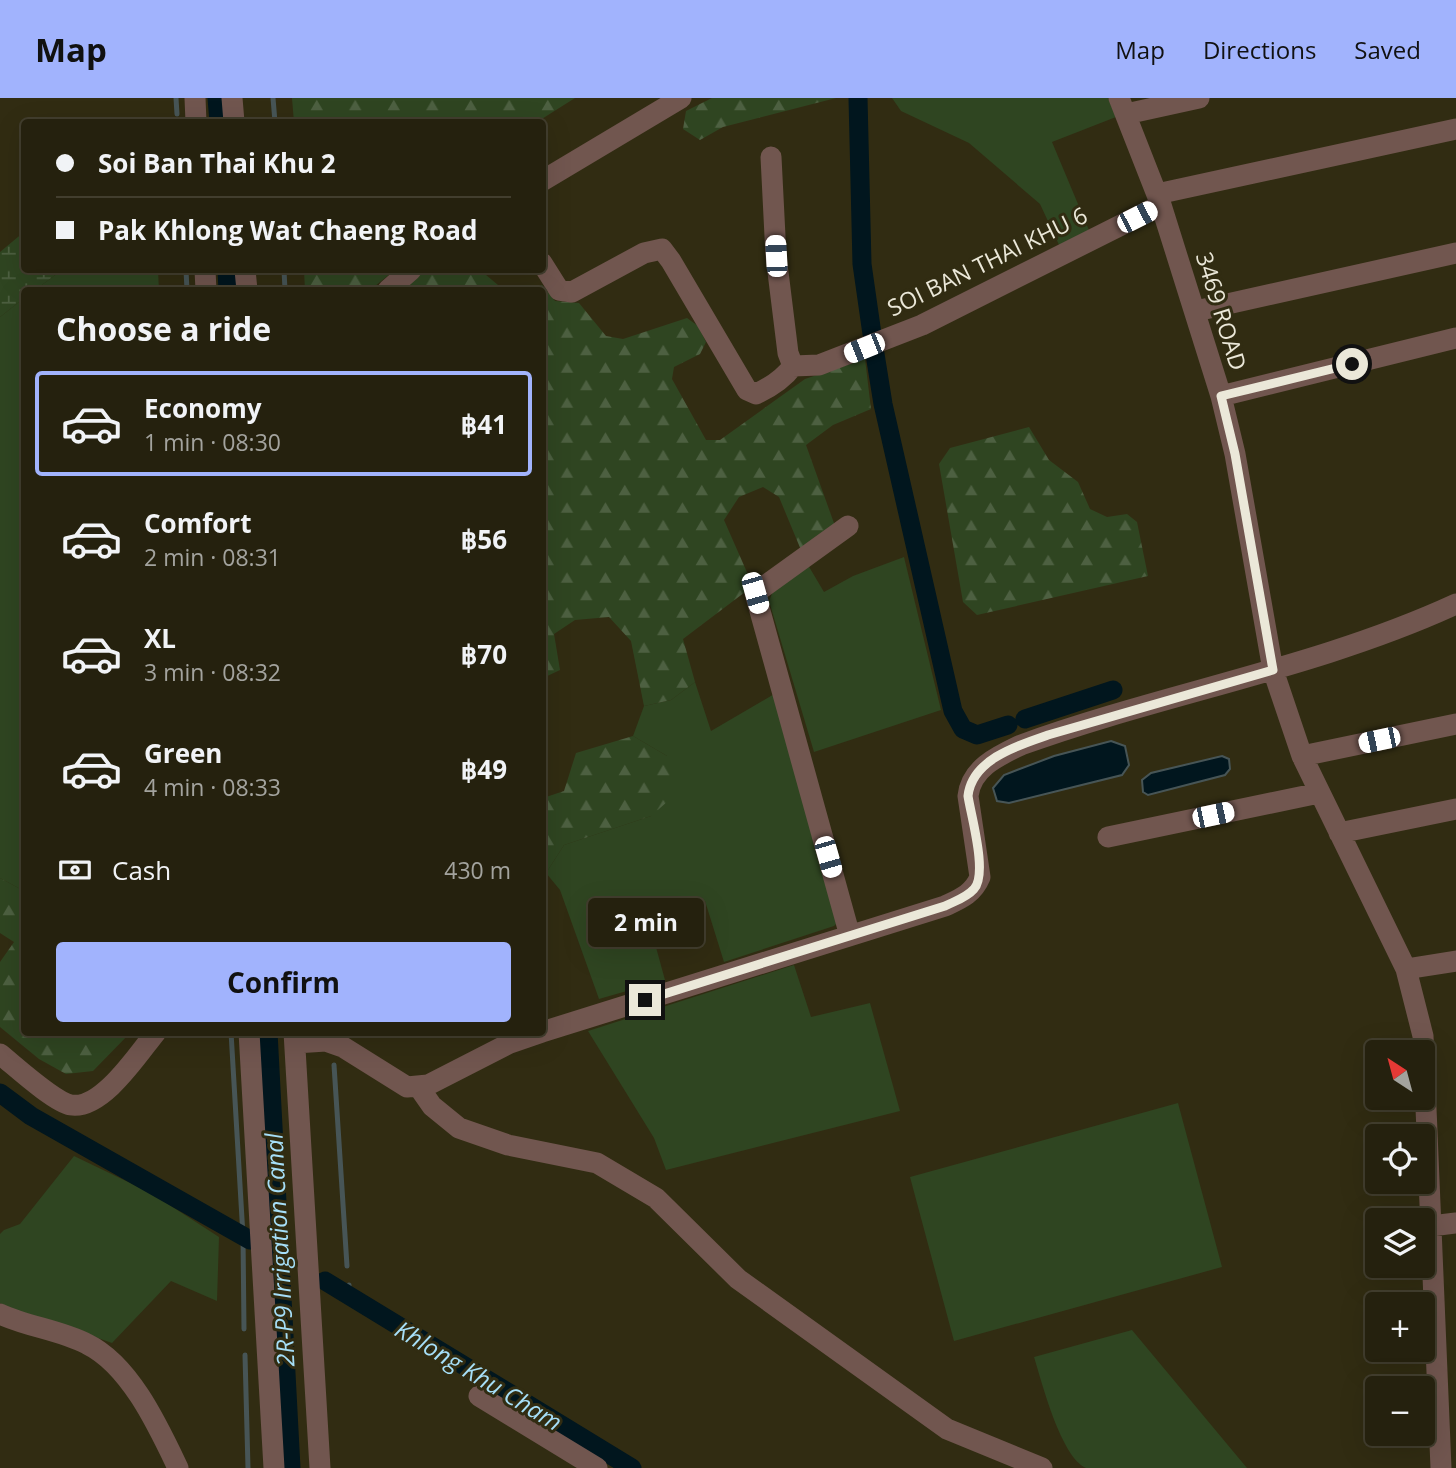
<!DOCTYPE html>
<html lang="en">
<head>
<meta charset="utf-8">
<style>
	body { margin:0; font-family:"Open Sans",sans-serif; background:#2d2917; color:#f1f3f6; height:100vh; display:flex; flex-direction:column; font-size:26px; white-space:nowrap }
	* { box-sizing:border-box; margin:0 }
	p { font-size:23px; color:#a3a39e }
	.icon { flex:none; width:38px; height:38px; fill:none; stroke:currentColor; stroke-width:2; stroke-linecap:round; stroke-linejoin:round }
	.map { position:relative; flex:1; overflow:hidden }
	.sheet { position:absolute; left:21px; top:189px; width:525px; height:749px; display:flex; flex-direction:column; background:#25210e; border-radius:7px; box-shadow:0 7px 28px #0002,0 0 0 2px #423e2e }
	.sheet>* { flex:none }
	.hud { position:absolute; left:21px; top:21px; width:525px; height:154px; border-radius:7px; box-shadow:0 7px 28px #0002,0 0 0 2px #423e2e; display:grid; align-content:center; height:154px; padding:0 35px; background:#25210e }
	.needle { width:46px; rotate:324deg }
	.controls { position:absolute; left:1365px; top:942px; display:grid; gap:14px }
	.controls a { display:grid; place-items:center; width:70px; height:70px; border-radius:7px; background:#25210e; box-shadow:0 7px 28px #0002,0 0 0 2px #423e2e; font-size:35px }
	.end { position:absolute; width:32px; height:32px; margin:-16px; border:9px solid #ebe8d9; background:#111; box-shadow:0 0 0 4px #111 }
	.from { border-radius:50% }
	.bubble { position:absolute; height:49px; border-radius:7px; background:#25210e; box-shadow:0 7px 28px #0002,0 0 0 2px #423e2e; font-size:23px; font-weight:700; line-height:49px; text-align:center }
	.car { position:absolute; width:21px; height:42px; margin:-21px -10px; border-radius:9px; box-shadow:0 0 5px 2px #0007; background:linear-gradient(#fff 24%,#345 0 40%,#fff 0 76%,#345 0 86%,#fff 0) }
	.hud b { display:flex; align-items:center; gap:24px; height:66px; font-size:26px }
	.hud b+b { border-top:2px solid #423e2e }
	.hud i { width:18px; height:18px; background:#f1f3f6 }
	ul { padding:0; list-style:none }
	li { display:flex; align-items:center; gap:21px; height:105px; margin:0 14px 10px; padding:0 21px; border:4px solid transparent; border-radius:7px }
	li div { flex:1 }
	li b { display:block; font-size:26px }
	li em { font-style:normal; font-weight:700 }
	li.current { border-color:#a1b3fd }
	li>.icon { width:63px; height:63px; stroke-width:1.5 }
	h2 { padding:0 35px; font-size:32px; line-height:84px }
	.pay { display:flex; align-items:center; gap:18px; height:77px; padding:0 35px; font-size:26px }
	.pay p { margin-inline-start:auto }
	.action { display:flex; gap:14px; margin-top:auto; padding:14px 35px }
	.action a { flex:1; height:80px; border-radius:7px; background:#a1b3fd; color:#111; font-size:28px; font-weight:700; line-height:80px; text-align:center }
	header { display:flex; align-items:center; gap:42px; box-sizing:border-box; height:98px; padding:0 35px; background:#a1b3fd; color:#111 }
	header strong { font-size:33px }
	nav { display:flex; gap:38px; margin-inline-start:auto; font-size:24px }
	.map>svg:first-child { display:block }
</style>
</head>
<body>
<header>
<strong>Map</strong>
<nav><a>Map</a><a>Directions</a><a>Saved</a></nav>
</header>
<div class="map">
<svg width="1456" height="1370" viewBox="0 0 1456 1370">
	<defs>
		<pattern id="forest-firs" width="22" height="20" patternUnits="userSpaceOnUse" patternTransform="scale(1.75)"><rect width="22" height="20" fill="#2f4521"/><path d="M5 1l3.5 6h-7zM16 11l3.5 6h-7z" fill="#4d6041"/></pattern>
		<pattern id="wetland-marsh" width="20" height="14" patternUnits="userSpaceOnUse" patternTransform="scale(1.75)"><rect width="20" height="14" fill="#2f4521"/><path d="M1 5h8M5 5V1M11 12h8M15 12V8" fill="none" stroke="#4d6041"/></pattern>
	</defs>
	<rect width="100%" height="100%" fill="#312c12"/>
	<path fill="#2f4521" d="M 892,0 L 1108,0 L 1116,19 L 1052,44 L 1091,137 L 1060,149 L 1040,106 L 969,45 L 901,13 Z
		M 62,172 L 158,172 L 159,192 L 35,192 Z
		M 24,200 L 24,793 L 0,780 L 0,219 Z
		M 904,459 L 941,612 L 814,654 L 769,503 L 773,493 L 808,467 L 824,494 L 853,478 Z
		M 695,584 L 711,633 L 776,595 L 840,822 L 834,828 L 724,864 L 705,803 L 648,820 L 665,882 L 599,901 L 560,792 L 546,775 L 564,747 L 651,718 L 667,658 L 633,638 L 644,608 L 671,602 Z
		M 794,867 L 811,919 L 870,905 L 900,1013 L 666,1072 L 654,1040 L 588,933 Z
		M 1178,1005 L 1222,1169 L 954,1243 L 910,1079 Z
		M 74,1058 L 151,1095 L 219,1139 L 217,1203 L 171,1183 L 112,1245 C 75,1231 35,1224 0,1205 L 0,1136 L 4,1132 L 20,1126 Z
		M 1132,1232 L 1247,1370 L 1086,1370 C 1061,1359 1042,1285 1034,1259 Z"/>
	<path fill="url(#forest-firs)" d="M 292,0 L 575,0 L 537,24 L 294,24 Z
		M 712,0 L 836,0 L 723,29 L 700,42 L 683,31 L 686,13 Z
		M 304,172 L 395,172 L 370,192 L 305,192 Z
		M 426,172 L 480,172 L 504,192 L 402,192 Z
		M 542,187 L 555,203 L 579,205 L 606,238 L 623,241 L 687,220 L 698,228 L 706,244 L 700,256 L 674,269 L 672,281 L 706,342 L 720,342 L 805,281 L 865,261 L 871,311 L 833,327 L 806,347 L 835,428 L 801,452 L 779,399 L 763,389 L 739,399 L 724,422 L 753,488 L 683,541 L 695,584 L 671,602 L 644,608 L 631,543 L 609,519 L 575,522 L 554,536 L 560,572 L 543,580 L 542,192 L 523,192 Z
		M 1029,329 L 1049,362 L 1078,384 L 1090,411 L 1107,419 L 1127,416 L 1137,424 L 1148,478 L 977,517 L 963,504 L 939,366 L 950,350 Z
		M 633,638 L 667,658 L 676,696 L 651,718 L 564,747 L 546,775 L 543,777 L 543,700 L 564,693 L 576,655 Z
		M 0,780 L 24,793 L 24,934 L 130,935 L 93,973 L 66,976 L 39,961 L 0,929 L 0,864 L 14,844 L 0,835 Z"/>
	<path fill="url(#wetland-marsh)" d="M 24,134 L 24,172 L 62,172 L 35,192 L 24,192 L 24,200 L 0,219 L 0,154 Z"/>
	<path fill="#01161e" stroke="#475556" stroke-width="2" d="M 1111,643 L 1125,648 L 1129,667 L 1122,677 L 1009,705 L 997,703 L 993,690 L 1004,677 L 1054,658 Z
		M 1222,658 L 1229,661 L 1230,671 L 1225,677 L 1148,697 L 1143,694 L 1142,682 L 1151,675 Z"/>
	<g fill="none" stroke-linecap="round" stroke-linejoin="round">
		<path stroke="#475556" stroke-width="5" d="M 176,0 L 177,16
			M 273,0 L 275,24
			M 186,172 L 187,192
			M 284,172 L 285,192
			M 231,934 L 243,1138 L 244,1231
			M 334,967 L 347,1168
			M 349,1187 L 349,1198
			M 245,1257 L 248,1370"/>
		<path stroke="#01161e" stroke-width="19" d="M 217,0 L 219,24
			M 858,0 L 862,166 L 872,236
			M 227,172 L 228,192
			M 875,256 L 883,306 L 953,613 L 963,631 L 977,637 L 1008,627
			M 1025,621 L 1113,592
			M 268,934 L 291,1370
			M 0,995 L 31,1018 L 250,1142
			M 325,1183 L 632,1370"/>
		<path stroke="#71564f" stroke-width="21" d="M 195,0 L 196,24
			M 232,0 L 234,24
			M 1119,0 L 1161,107 L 1221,298 L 1235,356 L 1273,572 L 1302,658 L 1406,871 L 1423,938 L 1441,1370
			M 1126,16 L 1199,0
			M 771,59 L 776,158 L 788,255 L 793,268
			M 542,83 L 681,0
			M 1157,96 L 1456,31
			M 542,165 L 559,192 L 572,194 L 644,155 L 662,151 L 671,163 L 747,292 L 756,296 C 769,290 784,280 793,268
			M 205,172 L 206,192
			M 245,172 L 247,192
			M 388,192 L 411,172
			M 1196,213 L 1456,155
			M 793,268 L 819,267 L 922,227 L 1161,107
			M 1221,298 L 1456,240
			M 848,428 L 755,495 L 850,838
			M 1302,658 L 1456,626
			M 1339,735 L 1456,711
			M 1108,739 L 1319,695
			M 1406,871 L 1456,863
			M 249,934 L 274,1370
			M 294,934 L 320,1370
			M 542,934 L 945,808 C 960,801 973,796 980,779 L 968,698 C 971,670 998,658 1021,647 C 1164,595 1317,570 1456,506
			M 295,945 L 326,943 L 343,949 L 407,989 L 428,987 L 510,945 L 542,934
			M 0,956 C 15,968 54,1004 71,1007 C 102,1012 138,956 156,934
			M 418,988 L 432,1008 L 459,1030 L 508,1047 L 597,1065 L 656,1100 L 738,1181 L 947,1331 L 1042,1370
			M 1431,1128 L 1456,1125
			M 0,1216 C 28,1229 60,1232 87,1246 C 130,1267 158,1328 178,1370
			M 479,1298 L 597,1370"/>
	</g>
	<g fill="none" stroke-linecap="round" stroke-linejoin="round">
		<path stroke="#ebe8d9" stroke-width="9" d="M 645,902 L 945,808 C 955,803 966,800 974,791 C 988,776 971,718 968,698 C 972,661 1019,647 1048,637 L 1273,572 L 1235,356 L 1221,298 L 1352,266"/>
	</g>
	<g text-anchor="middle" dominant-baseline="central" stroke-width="6" stroke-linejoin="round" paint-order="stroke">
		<g font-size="23" fill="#ebe8d9" stroke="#312c12">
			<text transform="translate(987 163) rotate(-26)">SOI BAN THAI KHU 6</text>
			<text transform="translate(1222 213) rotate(73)">3469 ROAD</text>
		</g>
		<g font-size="24" font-style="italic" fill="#a6dff8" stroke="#312c12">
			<text transform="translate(279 1152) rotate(-93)">2R-P9 Irrigation Canal</text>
			<text transform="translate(479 1277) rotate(31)">Khlong Khu Cham</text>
		</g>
	</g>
</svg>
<div class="controls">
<a><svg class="needle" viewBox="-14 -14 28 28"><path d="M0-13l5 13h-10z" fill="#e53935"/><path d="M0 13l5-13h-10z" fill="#a3a39e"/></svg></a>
<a><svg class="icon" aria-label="locate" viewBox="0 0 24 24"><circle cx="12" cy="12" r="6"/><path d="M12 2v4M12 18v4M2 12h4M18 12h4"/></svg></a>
<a><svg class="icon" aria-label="layers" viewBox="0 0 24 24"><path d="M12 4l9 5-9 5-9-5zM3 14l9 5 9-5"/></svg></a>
<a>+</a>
<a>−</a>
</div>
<i class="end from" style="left:1352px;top:266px"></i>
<i class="end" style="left:645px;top:902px"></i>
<div class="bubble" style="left:588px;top:800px;width:116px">2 min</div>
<i class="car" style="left:1137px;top:119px;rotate:63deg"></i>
<i class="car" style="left:776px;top:158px;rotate:357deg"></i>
<i class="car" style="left:864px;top:250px;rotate:248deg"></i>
<i class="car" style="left:755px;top:495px;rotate:164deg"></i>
<i class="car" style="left:1379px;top:642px;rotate:258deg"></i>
<i class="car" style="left:1213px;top:717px;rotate:78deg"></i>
<i class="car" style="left:828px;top:759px;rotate:164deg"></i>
<div class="hud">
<b><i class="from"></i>Soi Ban Thai Khu 2</b>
<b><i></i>Pak Khlong Wat Chaeng Road</b>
</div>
<section class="sheet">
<h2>Choose a ride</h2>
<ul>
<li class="current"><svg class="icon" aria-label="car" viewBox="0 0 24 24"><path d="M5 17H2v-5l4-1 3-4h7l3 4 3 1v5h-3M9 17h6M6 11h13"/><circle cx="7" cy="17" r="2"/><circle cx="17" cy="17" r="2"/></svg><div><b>Economy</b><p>1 min · 08:30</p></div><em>฿41</em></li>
<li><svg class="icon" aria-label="car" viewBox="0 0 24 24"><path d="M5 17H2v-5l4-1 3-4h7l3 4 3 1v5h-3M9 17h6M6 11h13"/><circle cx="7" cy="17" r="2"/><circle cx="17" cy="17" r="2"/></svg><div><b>Comfort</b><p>2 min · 08:31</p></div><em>฿56</em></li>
<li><svg class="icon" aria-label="car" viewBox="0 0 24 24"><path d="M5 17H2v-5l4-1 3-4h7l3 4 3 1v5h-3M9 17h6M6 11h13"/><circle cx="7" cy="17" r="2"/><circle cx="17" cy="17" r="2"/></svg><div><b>XL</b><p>3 min · 08:32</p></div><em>฿70</em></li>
<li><svg class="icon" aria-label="car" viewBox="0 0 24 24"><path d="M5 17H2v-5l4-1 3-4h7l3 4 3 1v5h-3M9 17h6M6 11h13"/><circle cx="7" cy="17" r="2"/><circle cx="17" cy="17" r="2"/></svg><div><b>Green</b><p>4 min · 08:33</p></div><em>฿49</em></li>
</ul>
<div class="pay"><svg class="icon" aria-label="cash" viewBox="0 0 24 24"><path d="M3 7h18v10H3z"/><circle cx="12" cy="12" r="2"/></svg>Cash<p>430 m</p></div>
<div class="action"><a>Confirm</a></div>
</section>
</div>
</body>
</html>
